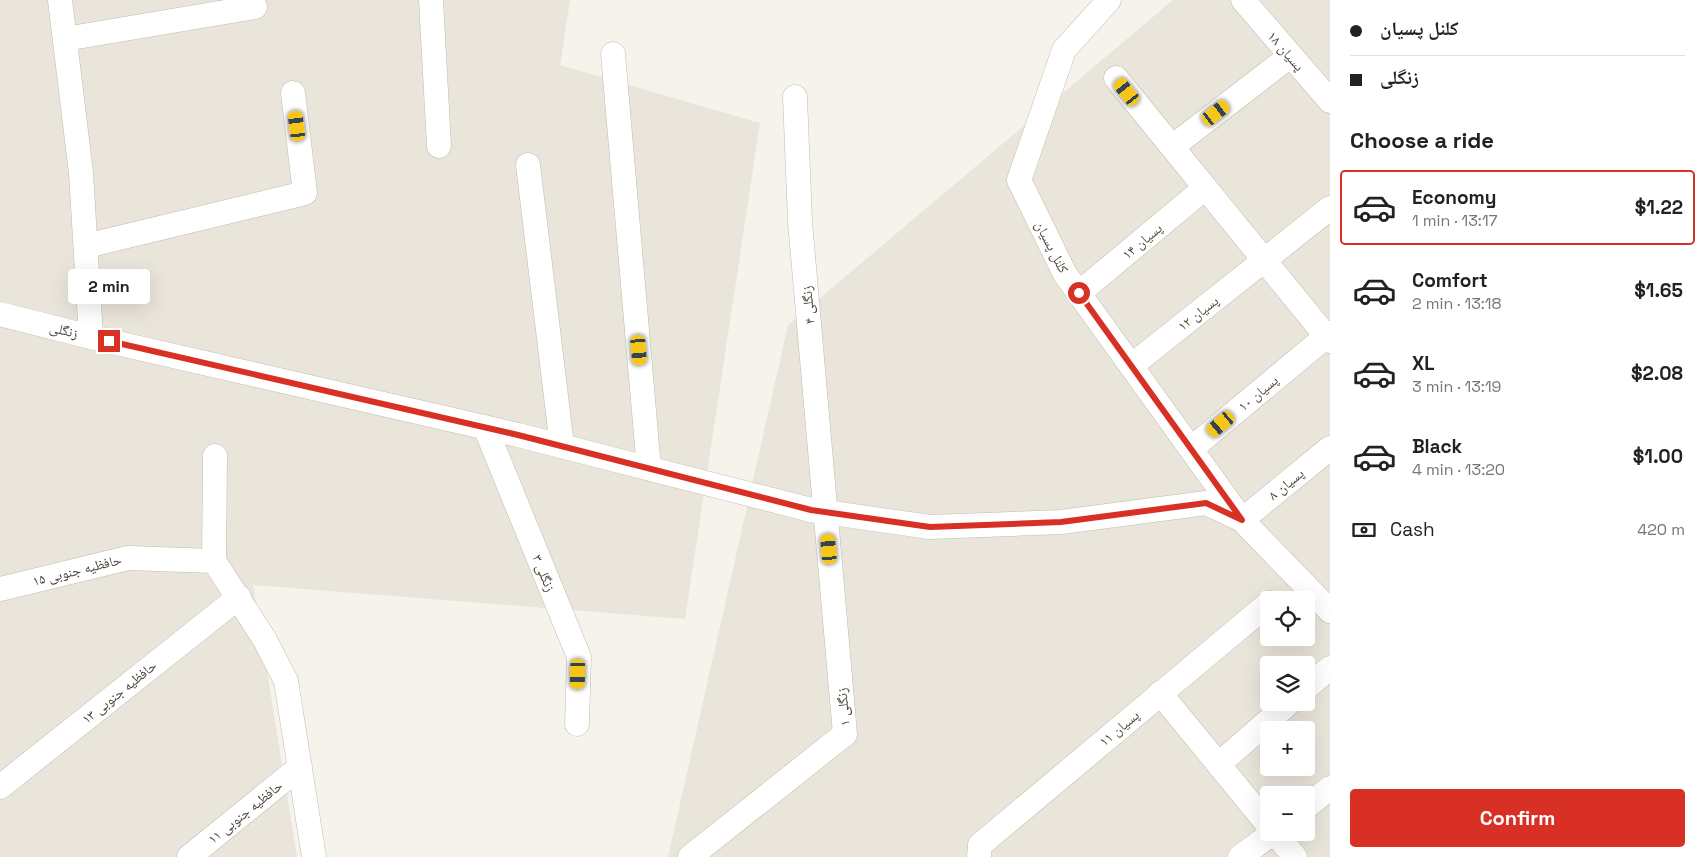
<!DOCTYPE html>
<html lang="en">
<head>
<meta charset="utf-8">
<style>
	body { margin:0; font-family:"Space Grotesk","Noto Naskh Arabic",sans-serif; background:#f2f2f2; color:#222; height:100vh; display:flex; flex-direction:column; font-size:19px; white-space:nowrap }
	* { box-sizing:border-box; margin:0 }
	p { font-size:16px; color:#767676 }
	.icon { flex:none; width:28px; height:28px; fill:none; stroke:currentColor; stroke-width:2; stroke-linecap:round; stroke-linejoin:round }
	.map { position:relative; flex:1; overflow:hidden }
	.side { display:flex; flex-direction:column; background:#fff; width:375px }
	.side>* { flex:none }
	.hud { display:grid; align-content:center; height:110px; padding:0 20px; background:#fff }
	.tools { position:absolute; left:1260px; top:591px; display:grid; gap:10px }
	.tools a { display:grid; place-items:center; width:55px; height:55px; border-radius:5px; background:#fff; box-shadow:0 5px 20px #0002; font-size:25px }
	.end { position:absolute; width:22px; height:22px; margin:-11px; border:6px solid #d93025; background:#fff; box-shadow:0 0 0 2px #fff }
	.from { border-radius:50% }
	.bubble { position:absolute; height:35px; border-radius:5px; background:#fff; box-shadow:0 5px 20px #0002; font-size:16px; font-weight:600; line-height:35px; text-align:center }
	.car { position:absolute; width:15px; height:30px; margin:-15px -8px; border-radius:6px; box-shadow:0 0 4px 1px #0007; background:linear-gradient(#f5c518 24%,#345 0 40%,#f5c518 0 76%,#345 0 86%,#f5c518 0) }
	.hud b { display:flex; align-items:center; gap:18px; height:48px; font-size:19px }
	.hud b+b { border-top:1px solid #e0e0e0 }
	.hud i { width:12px; height:12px; background:#222 }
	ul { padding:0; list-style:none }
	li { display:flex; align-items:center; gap:15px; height:75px; margin:0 10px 8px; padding:0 10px; border:2px solid transparent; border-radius:5px }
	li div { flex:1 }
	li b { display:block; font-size:19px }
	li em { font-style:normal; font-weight:600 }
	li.active { border-color:#d93025 }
	li>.icon { width:45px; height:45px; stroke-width:1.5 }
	h2 { padding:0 20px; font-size:22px; line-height:60px }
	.pay { display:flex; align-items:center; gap:12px; height:55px; padding:0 20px; font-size:19px }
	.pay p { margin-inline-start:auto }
	.action { display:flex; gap:10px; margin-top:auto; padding:10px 20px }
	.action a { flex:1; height:58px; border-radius:5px; background:#d93025; color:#fff; font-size:20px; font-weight:600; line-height:58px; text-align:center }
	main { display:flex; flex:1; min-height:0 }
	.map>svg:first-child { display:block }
</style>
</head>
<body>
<main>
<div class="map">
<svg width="1330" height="857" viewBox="0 0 1330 857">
	<rect width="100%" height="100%" fill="#f6f3ec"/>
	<path fill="#eae5da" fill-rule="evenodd" d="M 0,0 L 570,0 L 560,65 L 760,123 L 685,619 L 253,585 L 297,857 L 0,857 Z
		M 1173,0 L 1330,0 L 1330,857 L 668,857 L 788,325 ZM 1269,600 L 1306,600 L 1306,638 L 1269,638 ZM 1269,665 L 1306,665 L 1306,702 L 1269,702 ZM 1269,730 L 1306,730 L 1306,768 L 1269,768 ZM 1269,795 L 1306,795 L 1306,832 L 1269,832 Z"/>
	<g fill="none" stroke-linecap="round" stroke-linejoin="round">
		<defs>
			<path id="minor" d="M 60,0 L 81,173 L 91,337
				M 431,0 L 439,146
				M 1109,0 L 1064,50 L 1019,180 L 1065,274 L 1242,520 L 1330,611
				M 1243,0 L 1330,101
				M 65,39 L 255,7
				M 613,54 L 649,469
				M 1116,78 L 1330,341
				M 1172,147 L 1290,56
				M 528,165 L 562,446
				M 86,246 L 305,193 L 293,93
				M 1079,293 L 1205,188
				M 0,314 L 91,337 L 518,435 L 811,510 L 930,527 L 1061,522 L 1206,503 L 1242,520
				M 1131,366 L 1330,208
				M 485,427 L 579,657 L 577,724
				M 1191,449 L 1330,333
				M 215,456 L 214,561 L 265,640 L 286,681 L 314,857
				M 1242,520 L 1330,448
				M 0,589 L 128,558 L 214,561
				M 1306,688 L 1330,668
				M 1160,693 L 1269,826
				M 1219,764 L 1290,702
				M 0,787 L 239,597
				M 1306,807 L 1330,788
				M 1274,832 L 1295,857
				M 189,857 L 300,767
				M 690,857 L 845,734 L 800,222 L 795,97
				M 979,857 L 980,845 L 1269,603
				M 1240,857 L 1274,832"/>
		</defs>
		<use href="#minor" stroke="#c2bbae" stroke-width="25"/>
		<use href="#minor" stroke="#fff" stroke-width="24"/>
	</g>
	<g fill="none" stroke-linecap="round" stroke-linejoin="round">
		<path stroke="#d93025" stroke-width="6" d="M 109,341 L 518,435 L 811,510 L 930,527 L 1061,522 L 1206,503 L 1242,520 L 1079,293"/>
	</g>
	<g text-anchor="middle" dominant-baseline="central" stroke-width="4" stroke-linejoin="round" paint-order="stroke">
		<g font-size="14" fill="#4b4439" stroke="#fff">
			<text transform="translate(1286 51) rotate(49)">پسیان ۱۸</text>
			<text transform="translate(1142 241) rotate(-40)">پسیان ۱۴</text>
			<text transform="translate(1052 247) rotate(63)">کلنل پسیان</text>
			<text transform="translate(808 305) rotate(-95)">زنگلی ۴</text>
			<text transform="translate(1198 313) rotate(-38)">پسیان ۱۲</text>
			<text transform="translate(64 330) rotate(14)">زنگلی</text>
			<text transform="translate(1258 393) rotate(-40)">پسیان ۱۰</text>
			<text transform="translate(1286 484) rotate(-39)">پسیان ۸</text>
			<text transform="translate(77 570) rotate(-14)">حافظیه جنوبی ۱۵</text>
			<text transform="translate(544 573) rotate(68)">زنگلی ۳</text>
			<text transform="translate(119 692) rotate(-39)">حافظیه جنوبی ۱۳</text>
			<text transform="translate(843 707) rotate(-95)">زنگلی ۱</text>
			<text transform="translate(1119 728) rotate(-40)">پسیان ۱۱</text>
			<text transform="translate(245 812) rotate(-39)">حافظیه جنوبی ۱۱</text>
		</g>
	</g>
</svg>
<div class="tools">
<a><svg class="icon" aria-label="locate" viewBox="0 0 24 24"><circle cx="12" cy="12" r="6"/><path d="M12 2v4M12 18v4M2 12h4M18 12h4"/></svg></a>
<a><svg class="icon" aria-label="layers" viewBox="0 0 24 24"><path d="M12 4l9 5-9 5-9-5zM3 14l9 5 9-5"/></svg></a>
<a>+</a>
<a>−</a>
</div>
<i class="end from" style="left:1079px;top:293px"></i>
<i class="end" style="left:109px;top:341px"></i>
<div class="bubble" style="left:68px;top:269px;width:82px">2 min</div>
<i class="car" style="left:1127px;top:92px;rotate:321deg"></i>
<i class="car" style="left:1216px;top:113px;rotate:52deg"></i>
<i class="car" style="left:297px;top:126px;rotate:353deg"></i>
<i class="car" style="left:639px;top:350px;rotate:175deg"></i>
<i class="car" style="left:1221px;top:424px;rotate:230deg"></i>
<i class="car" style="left:829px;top:549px;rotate:355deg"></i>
<i class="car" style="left:578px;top:674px;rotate:181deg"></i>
</div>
<section class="side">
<div class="hud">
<b><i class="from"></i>کلنل پسیان</b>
<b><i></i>زنگلی</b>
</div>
<h2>Choose a ride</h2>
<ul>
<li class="active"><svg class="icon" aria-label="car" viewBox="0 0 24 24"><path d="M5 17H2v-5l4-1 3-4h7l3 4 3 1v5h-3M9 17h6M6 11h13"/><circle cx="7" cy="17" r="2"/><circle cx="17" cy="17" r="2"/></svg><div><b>Economy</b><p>1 min · 13:17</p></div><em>$1.22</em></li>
<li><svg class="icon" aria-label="car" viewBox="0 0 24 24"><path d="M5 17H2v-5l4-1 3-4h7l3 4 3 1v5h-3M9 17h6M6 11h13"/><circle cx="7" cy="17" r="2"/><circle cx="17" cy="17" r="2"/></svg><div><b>Comfort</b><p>2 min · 13:18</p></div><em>$1.65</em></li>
<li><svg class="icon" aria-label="car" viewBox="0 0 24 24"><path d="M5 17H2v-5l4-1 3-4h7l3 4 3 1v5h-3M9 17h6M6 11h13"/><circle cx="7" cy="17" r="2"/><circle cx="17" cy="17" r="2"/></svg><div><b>XL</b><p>3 min · 13:19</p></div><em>$2.08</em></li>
<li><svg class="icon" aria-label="car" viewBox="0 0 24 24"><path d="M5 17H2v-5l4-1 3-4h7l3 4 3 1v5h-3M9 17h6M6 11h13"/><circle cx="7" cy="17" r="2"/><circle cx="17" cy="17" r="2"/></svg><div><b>Black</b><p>4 min · 13:20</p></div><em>$1.00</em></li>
</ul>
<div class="pay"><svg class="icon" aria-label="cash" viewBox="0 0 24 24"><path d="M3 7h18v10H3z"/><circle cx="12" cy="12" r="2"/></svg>Cash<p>420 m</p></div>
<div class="action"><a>Confirm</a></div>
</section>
</main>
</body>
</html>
